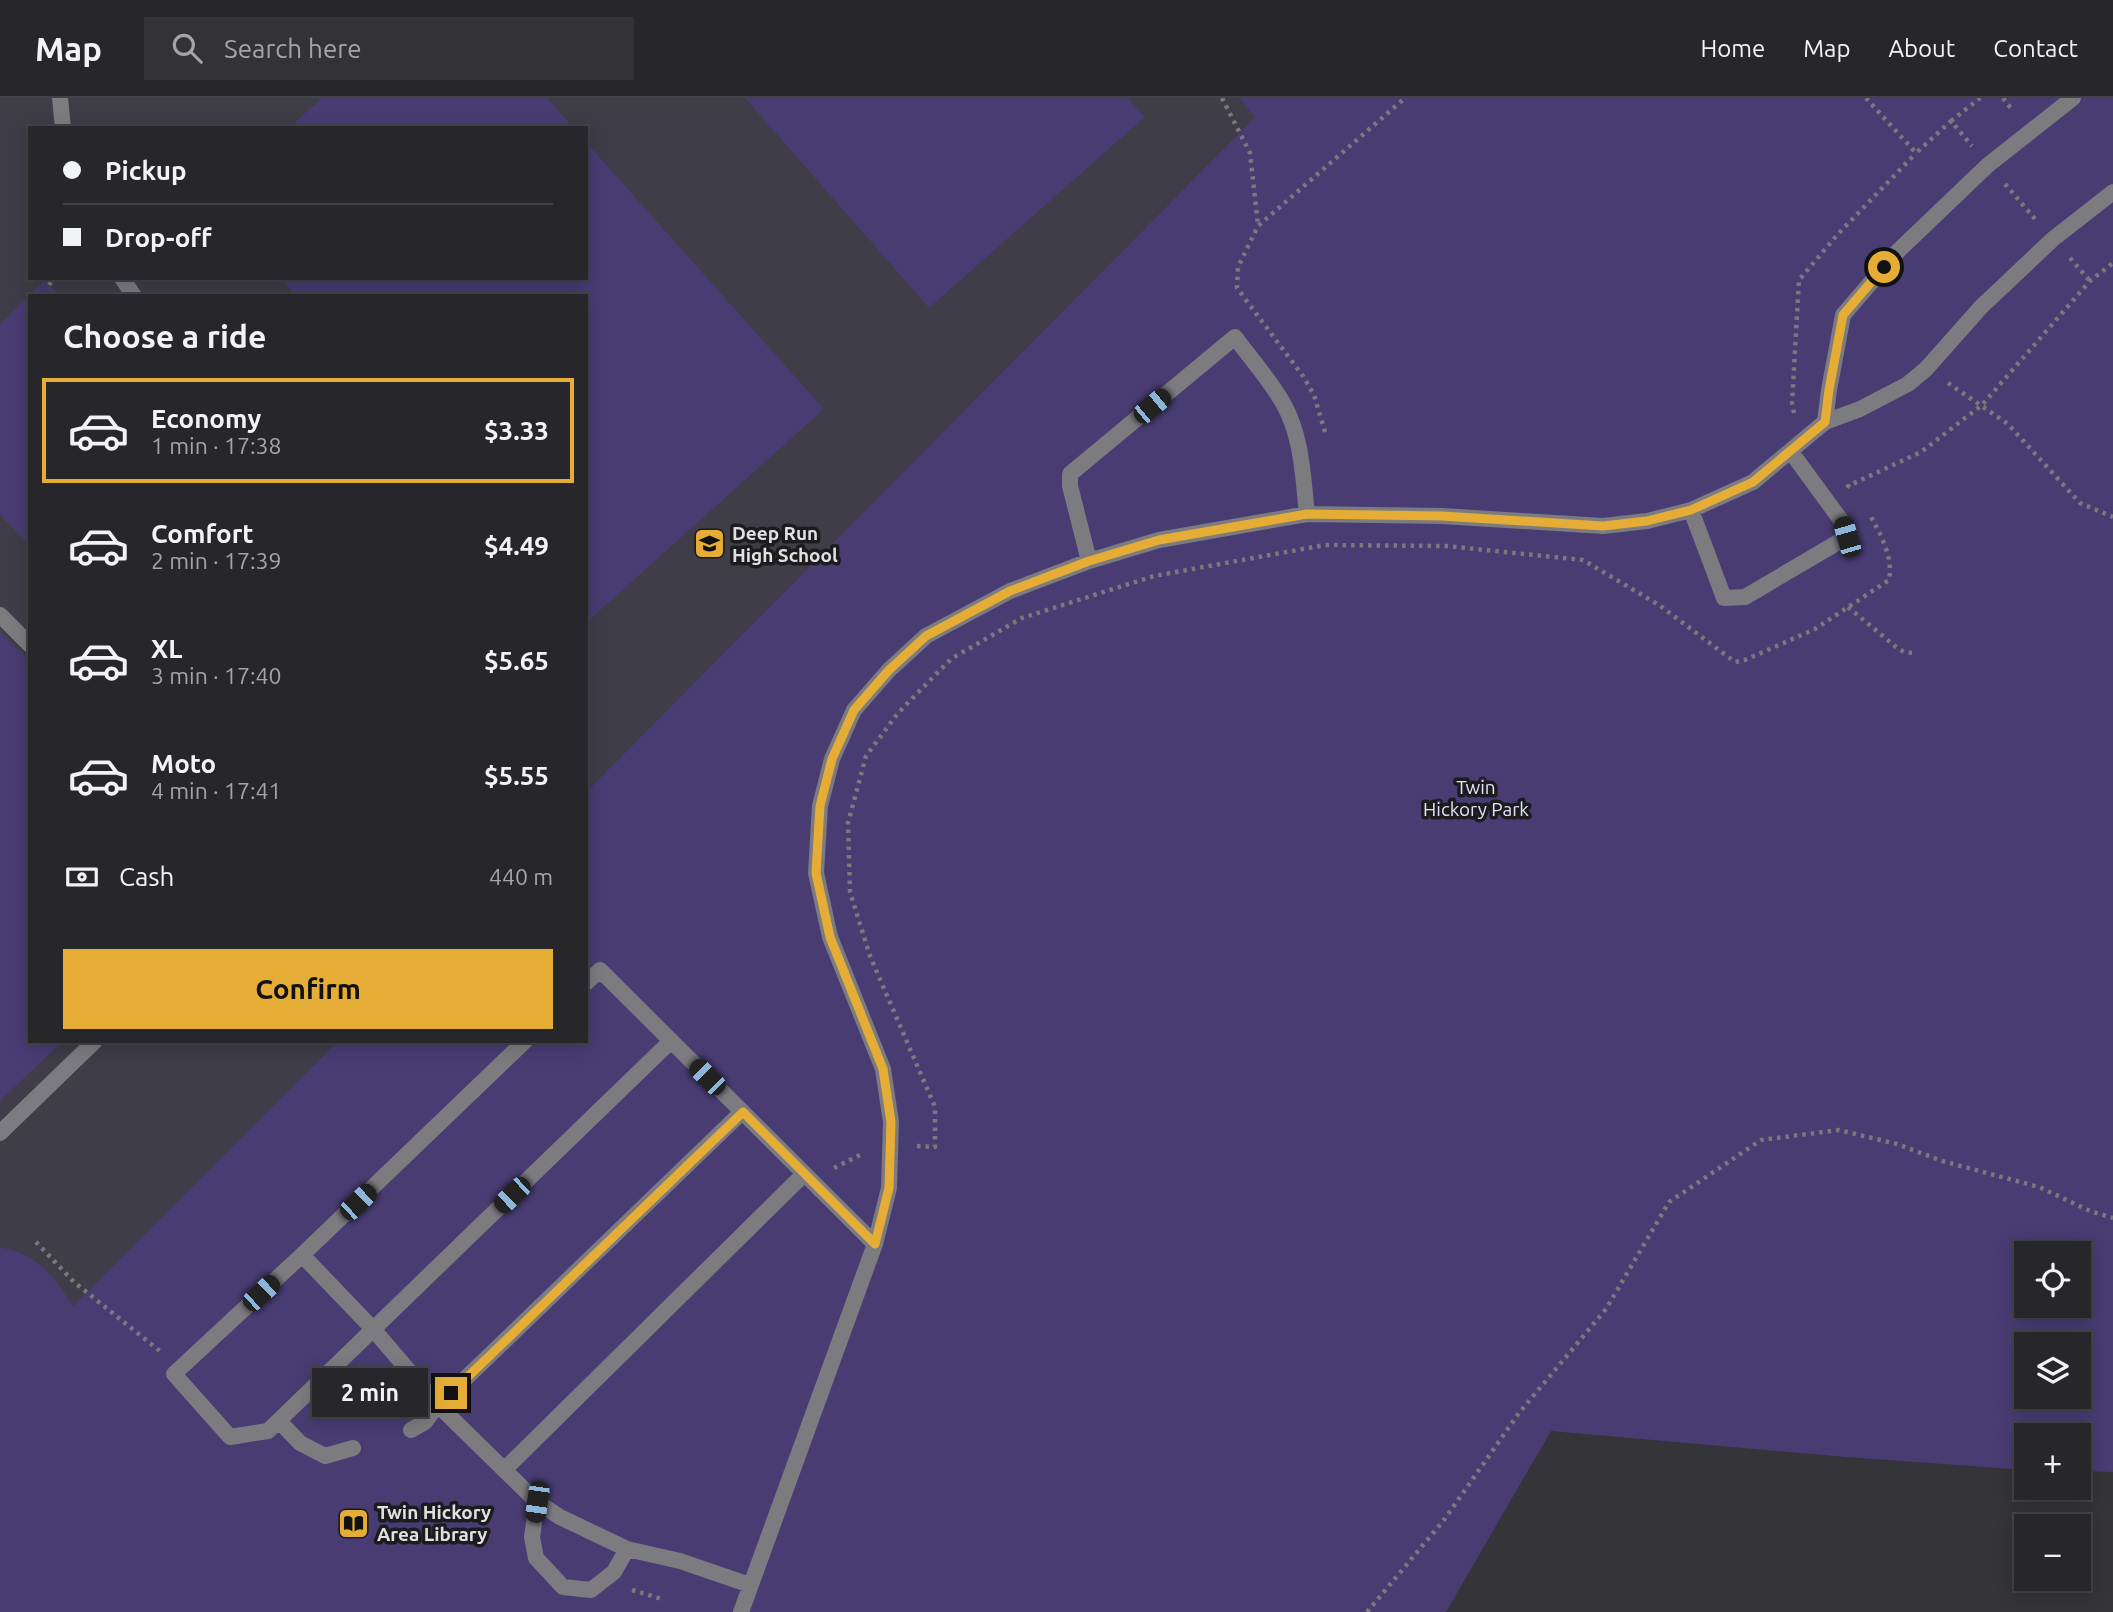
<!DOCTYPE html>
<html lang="en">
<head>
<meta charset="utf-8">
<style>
	body { margin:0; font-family:Ubuntu,sans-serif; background:#333337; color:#f1f3f6; height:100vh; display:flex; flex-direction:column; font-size:26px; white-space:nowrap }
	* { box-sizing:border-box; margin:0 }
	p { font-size:23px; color:#a4a5a9 }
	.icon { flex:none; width:38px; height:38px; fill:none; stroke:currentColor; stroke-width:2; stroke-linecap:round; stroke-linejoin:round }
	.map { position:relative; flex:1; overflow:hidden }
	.side { position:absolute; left:28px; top:196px; width:560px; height:749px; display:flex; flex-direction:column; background:#27272b; border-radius:0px; box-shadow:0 4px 18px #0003,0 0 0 2px #434447 }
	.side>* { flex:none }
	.guide { position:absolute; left:28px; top:28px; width:560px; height:154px; border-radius:0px; box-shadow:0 4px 18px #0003,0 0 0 2px #434447; display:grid; align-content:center; height:154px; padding:0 35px; background:#27272b }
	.tools { position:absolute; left:2014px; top:1143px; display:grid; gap:14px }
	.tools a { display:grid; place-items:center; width:77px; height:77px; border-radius:0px; background:#27272b; box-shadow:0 4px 18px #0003,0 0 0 2px #434447; font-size:35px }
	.end { position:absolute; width:32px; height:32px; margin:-16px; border:9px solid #e5ad35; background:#111; box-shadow:0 0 0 4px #111 }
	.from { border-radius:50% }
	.bubble { position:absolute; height:49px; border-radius:0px; background:#27272b; box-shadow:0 4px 18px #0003,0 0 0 2px #434447; font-size:23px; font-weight:600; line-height:49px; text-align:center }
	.car { position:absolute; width:21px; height:42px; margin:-21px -10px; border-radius:9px; box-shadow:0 0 5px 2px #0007; background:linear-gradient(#222 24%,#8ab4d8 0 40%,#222 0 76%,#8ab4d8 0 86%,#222 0) }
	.guide b { display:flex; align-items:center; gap:24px; height:66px; font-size:26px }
	.guide b+b { border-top:2px solid #434447 }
	.guide i { width:18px; height:18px; background:#f1f3f6 }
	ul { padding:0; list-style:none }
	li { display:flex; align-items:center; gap:21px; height:105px; margin:0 14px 10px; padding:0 21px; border:4px solid transparent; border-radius:0px }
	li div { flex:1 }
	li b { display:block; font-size:26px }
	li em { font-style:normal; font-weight:600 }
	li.on { border-color:#e5ad35 }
	li>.icon { width:63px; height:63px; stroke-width:1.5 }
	h2 { padding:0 35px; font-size:32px; line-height:84px }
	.pay { display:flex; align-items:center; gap:18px; height:77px; padding:0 35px; font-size:26px }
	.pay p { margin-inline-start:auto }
	.action { display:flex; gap:14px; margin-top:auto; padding:14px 35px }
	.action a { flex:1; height:80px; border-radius:0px; background:#e5ad35; color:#111; font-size:28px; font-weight:600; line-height:80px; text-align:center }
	header { display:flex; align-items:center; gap:42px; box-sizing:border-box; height:98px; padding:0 35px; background:#27272b; border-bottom:2px solid #434447 }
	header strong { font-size:33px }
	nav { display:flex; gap:38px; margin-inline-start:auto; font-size:24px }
	.search { width:490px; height:63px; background:#333337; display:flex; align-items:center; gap:18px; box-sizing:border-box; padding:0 24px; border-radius:0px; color:#a4a5a9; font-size:26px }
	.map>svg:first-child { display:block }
</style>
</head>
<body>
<header>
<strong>Map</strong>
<div class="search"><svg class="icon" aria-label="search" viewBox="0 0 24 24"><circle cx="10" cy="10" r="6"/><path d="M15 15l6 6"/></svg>Search here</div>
<nav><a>Home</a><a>Map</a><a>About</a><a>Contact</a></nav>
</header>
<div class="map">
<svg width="2113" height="1514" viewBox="0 0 2113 1514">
	<rect width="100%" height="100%" fill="#343439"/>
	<path fill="#3e3d48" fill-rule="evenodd" d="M 0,0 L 1239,0 L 1256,18 L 586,694 L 586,198 L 30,198 L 30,943 L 338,943 L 0,1281 ZM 30,30 L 586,30 L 586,180 L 30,180 Z"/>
	<path fill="#483c73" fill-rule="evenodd" d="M 322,0 L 547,0 L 574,30 L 289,30 Z
		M 745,0 L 1128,0 L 1145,19 L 929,210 Z
		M 1239,0 L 2113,0 L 2113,1374 L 2079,1373 L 2079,1337 L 2026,1337 L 2026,1372 L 1846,1359 L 1551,1333 L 1446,1514 L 0,1514 L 0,1149 C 39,1157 53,1177 73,1208 L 338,943 L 586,943 L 586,694 L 1255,19 ZM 2026,1155 L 2079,1155 L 2079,1208 L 2026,1208 ZM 2026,1246 L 2079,1246 L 2079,1298 L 2026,1298 Z
		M 586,44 L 824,311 L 587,524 L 586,198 L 296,198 L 281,180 L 586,180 Z
		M 45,182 L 60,198 L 30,198 L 30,448 L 0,417 L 0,226 Z
		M 0,534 L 30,564 L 30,943 L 63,943 L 0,1003 Z"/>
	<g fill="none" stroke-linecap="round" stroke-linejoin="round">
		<path stroke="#79797d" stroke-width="4.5" stroke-dasharray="3.5 5" stroke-linecap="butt" d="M 1222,0 L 1250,55 L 1258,127
			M 1866,0 L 1916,55 L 1951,23 L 1972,48
			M 2003,0 L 2013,13
			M 1951,23 L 1980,0
			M 2005,86 L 2036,122
			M 2070,160 L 2090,183
			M 49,187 L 54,180
			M 1948,285 L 2008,326 L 2080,405 L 2113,419
			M 1794,315 L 1792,305 L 1799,182 L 1838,136 L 1916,55
			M 1325,334 L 1314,297 L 1303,278 L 1237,190 L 1238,169 L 1258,128 L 1405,0
			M 1850,389 L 1848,388 L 1921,354 L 1982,307 L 2090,183 L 2113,165
			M 1848,509 L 1896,549 L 1904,554 L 1915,555
			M 917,1048 L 935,1049 L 935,1009 L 870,858 L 850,794 L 848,725 L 866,658 L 898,615 L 951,561 L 1022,520 L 1154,478 L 1325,447 L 1446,448 L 1583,462 L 1659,507 L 1735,564 L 1745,562 L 1815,531 L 1889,482 C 1893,459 1882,439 1871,419
			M 834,1070 L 864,1055
			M 36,1144 L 74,1184 L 161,1254
			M 632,1492 L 662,1501
			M 1367,1514 L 1444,1422 L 1519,1315 L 1606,1211 L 1669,1104 L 1761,1042 L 1839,1032 L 1897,1046 L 1942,1063 L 2039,1089 L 2090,1113 L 2113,1120"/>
		<path stroke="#7b7b80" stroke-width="16" d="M 60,0 L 63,30
			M 122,180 L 134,198
			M 1825,324 L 1829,292 L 1843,217 L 1898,153 L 1988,67 L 2073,0
			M 1691,412 L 1724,500 L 1745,499 L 1847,439 L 1843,425 L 1791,354
			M 1089,463 L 1070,388 L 1070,376 L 1235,239 C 1251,261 1270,282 1283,305 C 1302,338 1303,379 1307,416
			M 0,517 L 30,547
			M 586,885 L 600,872 L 875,1146
			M 525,943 L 302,1157 L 373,1231 L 438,1307 L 537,1404 L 560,1419 L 627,1451 L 680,1463 L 750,1487
			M 0,1035 L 95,943
			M 302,1157 L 174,1276 L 230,1339 L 268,1333 L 671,943
			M 279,1323 L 300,1345 L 325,1358 L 353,1350
			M 411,1332 L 425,1324 L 438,1307 L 742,1014
			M 505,1371 L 804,1076
			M 537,1404 L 532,1439 L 536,1460 L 563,1489 L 591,1492 L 614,1474 L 627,1451
			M 741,1514 L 875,1146 L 889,1090 L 891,1024 L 883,971 L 830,839 L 816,775 L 820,708 L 832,661 L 854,612 L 889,572 L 926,538 L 1010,493 L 1089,463 L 1159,442 L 1307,416 L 1442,418 L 1603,428 L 1647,423 L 1691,412 L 1753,384 L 1825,324 L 1860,311 L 1908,286 L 1926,271 L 1981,209 L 2053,141 L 2113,94"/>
	</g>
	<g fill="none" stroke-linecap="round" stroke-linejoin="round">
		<path stroke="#e5ad35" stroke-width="9" d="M 451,1295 L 743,1014 L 875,1146 L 889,1090 L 891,1024 L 883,971 L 830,839 L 816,775 L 820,708 L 832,661 L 854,612 L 889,572 L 926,538 L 1010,493 L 1089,463 L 1159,442 L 1307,416 L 1442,418 L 1603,428 L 1647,423 L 1691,412 L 1753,384 L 1825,324 L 1829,292 L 1843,217 L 1884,169"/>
	</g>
	<defs>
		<symbol id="school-square" viewBox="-11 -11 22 22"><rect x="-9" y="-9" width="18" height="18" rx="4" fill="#e5ad35" stroke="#1c1c1e"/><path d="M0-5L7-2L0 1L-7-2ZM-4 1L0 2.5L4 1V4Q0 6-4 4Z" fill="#111"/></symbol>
		<symbol id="library-square" viewBox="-11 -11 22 22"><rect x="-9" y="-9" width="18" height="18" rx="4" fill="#e5ad35" stroke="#1c1c1e"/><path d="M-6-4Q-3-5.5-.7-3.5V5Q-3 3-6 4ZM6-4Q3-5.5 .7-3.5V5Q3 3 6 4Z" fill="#111"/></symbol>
	</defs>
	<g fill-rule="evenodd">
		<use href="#school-square" x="692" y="428" width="35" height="35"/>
		<use href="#library-square" x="336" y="1408" width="35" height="35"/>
	</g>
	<g text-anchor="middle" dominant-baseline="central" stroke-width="7" stroke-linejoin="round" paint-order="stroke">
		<g font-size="19" font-weight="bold" fill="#e1e1e4" stroke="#1c1c1e" text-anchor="start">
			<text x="732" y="435">Deep Run<tspan x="732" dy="22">High School</tspan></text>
			<text x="377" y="1414">Twin Hickory<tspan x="377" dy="22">Area Library</tspan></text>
		</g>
		<g font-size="19" fill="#e4e1f6" stroke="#1c1c1e">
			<text x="1476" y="689">Twin<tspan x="1476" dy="22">Hickory Park</tspan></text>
		</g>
	</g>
</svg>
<div class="tools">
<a><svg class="icon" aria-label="locate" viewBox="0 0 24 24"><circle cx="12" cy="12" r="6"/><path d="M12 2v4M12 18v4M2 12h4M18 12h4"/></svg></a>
<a><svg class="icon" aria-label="layers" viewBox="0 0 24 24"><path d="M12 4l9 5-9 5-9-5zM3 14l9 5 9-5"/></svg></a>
<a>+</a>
<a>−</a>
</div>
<i class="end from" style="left:1884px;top:169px"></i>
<i class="end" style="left:451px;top:1295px"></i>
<div class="bubble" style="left:312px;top:1270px;width:116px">2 min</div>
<i class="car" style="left:1152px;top:308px;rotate:50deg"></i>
<i class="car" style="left:1847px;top:439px;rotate:344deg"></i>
<i class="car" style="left:707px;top:979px;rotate:315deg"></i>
<i class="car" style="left:512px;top:1097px;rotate:226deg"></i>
<i class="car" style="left:358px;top:1104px;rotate:46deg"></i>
<i class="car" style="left:261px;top:1195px;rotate:47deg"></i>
<i class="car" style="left:537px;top:1404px;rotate:188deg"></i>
<div class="guide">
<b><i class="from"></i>Pickup</b>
<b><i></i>Drop-off</b>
</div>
<section class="side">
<h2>Choose a ride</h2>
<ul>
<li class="on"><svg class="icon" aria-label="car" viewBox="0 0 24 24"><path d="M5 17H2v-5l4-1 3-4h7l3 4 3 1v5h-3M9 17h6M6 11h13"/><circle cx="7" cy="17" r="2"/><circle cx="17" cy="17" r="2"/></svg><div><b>Economy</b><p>1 min · 17:38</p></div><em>$3.33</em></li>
<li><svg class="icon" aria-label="car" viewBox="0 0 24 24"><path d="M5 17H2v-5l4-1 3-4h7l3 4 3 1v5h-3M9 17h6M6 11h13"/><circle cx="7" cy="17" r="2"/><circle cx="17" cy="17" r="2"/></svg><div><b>Comfort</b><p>2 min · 17:39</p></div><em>$4.49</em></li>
<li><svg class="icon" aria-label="car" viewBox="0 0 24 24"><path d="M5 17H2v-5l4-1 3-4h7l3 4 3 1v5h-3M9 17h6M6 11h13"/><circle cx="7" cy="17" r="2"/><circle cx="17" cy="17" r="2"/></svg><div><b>XL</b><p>3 min · 17:40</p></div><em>$5.65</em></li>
<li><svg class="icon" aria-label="car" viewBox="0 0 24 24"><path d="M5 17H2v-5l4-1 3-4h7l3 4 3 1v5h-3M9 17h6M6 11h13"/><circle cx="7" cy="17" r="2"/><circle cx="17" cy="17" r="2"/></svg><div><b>Moto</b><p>4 min · 17:41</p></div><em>$5.55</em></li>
</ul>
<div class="pay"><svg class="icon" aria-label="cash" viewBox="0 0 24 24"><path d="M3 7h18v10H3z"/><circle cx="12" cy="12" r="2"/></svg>Cash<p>440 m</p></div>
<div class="action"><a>Confirm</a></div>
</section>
</div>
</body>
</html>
